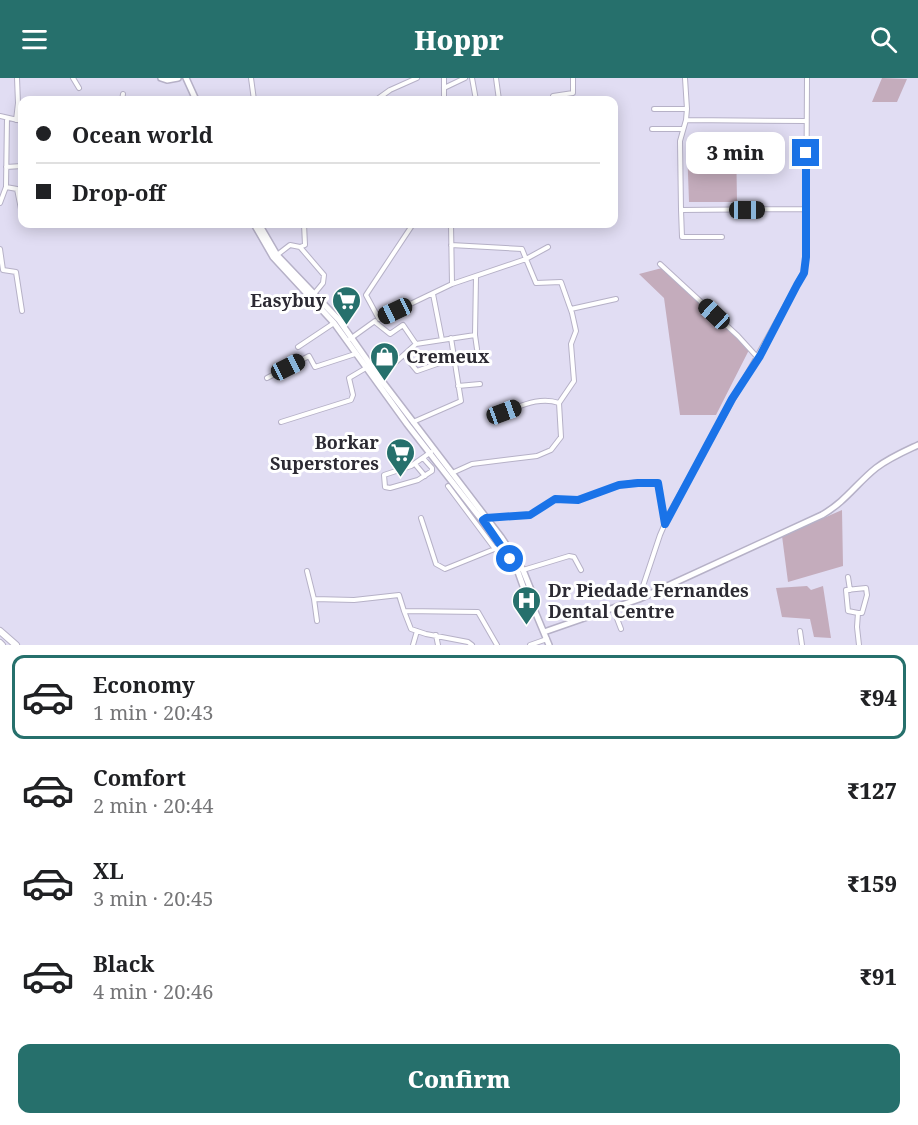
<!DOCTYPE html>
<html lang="en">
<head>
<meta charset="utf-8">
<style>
	body { margin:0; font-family:"Noto Serif",serif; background:#f2f2f2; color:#202124; height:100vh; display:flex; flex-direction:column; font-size:22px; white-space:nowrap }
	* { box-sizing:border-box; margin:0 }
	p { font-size:20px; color:#757577 }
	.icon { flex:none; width:33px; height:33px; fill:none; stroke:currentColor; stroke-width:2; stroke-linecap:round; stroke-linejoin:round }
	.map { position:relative; height:567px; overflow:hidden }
	.panel { display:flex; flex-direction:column; background:#fff; flex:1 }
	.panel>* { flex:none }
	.hud { position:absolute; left:18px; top:18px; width:600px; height:132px; border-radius:12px; box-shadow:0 3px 15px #0003; display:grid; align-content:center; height:132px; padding:0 18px; background:#fff }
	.end { position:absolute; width:27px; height:27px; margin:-14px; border:8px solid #1a73e8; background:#fff; box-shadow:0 0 0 3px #fff }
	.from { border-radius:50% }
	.bubble { position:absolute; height:42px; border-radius:12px; background:#fff; box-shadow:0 3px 15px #0003; font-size:20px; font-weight:800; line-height:42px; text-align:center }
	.car { position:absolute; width:18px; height:36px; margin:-18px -9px; border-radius:8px; box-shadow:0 0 4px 2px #0007; background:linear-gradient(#222 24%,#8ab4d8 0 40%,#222 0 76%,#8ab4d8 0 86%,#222 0) }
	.hud b { display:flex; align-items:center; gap:21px; height:57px; font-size:22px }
	.hud b+b { border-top:2px solid #e0e0e0 }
	.hud i { width:15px; height:15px; background:#202124 }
	ul { padding:10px 0 0; list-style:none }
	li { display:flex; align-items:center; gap:18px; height:84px; margin:0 12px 9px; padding:0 6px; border:3px solid transparent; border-radius:12px }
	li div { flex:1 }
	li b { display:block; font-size:22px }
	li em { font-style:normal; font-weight:800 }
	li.on { border-color:#26706c }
	li>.icon { width:54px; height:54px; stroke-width:1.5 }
	.button { display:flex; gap:12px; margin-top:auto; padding:12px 18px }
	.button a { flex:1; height:69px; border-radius:12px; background:#26706c; color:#fff; font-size:24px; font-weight:800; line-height:69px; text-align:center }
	header { display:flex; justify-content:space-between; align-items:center; height:78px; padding:0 18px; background:#26706c; color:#fff; font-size:27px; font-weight:800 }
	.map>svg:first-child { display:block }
</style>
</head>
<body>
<header><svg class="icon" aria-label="menu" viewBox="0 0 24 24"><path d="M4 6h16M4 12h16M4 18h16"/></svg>Hoppr<svg class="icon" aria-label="search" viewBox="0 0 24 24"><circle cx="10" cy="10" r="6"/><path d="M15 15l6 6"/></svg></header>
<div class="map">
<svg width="918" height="567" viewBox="0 0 918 567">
	<rect width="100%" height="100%" fill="#e1ddf3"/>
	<path fill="#c4acbc" d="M 882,0 L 907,1 L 897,24 L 872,24 Z
		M 695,61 L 736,61 L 737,124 L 689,124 L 687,68 Z
		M 662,190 L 750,270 L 716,337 L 680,337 L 664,220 L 639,196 Z
		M 842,432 L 843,488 L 788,504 L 782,458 Z
		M 807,508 L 811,512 L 823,508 L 831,560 L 814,559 L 810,541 L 782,539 L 776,510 Z"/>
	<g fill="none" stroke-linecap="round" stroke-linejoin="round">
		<defs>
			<path id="minor" d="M 73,0 L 79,10
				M 251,0 L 254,22
				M 444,0 L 444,22
				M 472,0 L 476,22
				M 496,0 L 499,22
				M 444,10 L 465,0
				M 122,22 L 123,16
				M 376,22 L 390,12 L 417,0
				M 552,22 L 553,18 L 573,15 L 573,0
				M 654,31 L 687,31 L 685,0
				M 0,38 L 22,43
				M 16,42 L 18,25 L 17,0
				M 686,42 L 806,43
				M 652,51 L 683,51
				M 6,89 L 22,88
				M 6,109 L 17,111 L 21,131 L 22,131
				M 0,125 L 6,109 L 7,40
				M 681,132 L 680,63 L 686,42 L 687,31
				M 413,146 L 366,217 L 379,241 L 452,206
				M 451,146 L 452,206 L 526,181 L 536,205 L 561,204 L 572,235 L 576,253 L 571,266 L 574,303 L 559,325 L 561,359 L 551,372 L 537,378 L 472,386 L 452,395
				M 722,159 L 682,159 L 681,132 L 806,131
				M 451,167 L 522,171 L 526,181 L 548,169
				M 300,169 L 305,167 L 304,146
				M 0,171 L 3,192 L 16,194 L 22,233
				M 277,177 L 290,167 L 300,169 L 324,197 L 323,205 L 314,216
				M 660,186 L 738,258 L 758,280
				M 433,216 L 442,262
				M 571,231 L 616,221
				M 375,244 L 390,256 L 403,247 L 416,266
				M 475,257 L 477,271
				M 350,261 L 375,243
				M 298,269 L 334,245
				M 404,277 L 417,293 L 454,280
				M 379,299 L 416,266 L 475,257 L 476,199
				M 267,300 L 309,278 L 315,289 L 355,276
				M 458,308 L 480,306
				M 504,334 C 521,328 540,318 559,325
				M 281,344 L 351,322 L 353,317 L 349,300 L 366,290
				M 413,344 L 461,323 L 451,260
				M 423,380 L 432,390 L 432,393 L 418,402 L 390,410 L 385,409 L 384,397 L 411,388 L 431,374
				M 415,386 L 425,398
				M 448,408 L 495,471
				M 421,440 L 436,486 L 445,491 L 502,468
				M 486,440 L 530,437 L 555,421 L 577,422 L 619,407 L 638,404 L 658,405 L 665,445
				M 523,492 L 569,478 L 574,479 L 581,492
				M 307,493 L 314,521
				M 848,499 L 850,512
				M 639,520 L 660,457 L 670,434 L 797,207 L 804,195 L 806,179 L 807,0
				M 613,530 L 621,551
				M 404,533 L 411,551 L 426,556 L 468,564 L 472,567
				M 858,535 L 848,533 L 846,512 L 866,510 L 867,517 L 862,535 L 858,535 L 857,549 L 859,567
				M 317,543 L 314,521 L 354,522 L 399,517 L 404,533 L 478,534 L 497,567
				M 800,553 L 802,567
				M 436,557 L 438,567
				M 413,567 L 417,553
				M 530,567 L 547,561"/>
			<path id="major" d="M 161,0 L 167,2 L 178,0
				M 186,0 L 196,22
				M 254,146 L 273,179 L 334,245 L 407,346 L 502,468 L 518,494 L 529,525 L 534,531 L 549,567
				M 259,146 L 277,177 L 339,242 L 379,299 L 501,459 L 523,492 L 535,522 L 534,531
				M 544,554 L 639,521 L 822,437 C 846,423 856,406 876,390 C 889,380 903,374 918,367"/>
			<path id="highway" d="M 0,553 L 16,567
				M 0,565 L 2,567"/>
		</defs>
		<use href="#minor" stroke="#b6b1c7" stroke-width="6"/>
		<use href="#major" stroke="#b6b1c7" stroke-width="8"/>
		<use href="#highway" stroke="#b6b1c7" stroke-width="8"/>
		<use href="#minor" stroke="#fff" stroke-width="4"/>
		<use href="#major" stroke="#fff" stroke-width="5"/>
		<use href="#highway" stroke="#fff" stroke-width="6"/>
	</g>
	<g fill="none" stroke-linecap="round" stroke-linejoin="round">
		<path stroke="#1a73e8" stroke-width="8" d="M 510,481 L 483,442 L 486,440 L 530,437 L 555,421 L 578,422 L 619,407 L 638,405 L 658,405 L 665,446 L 732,321 L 760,278 L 797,207 L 804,195 L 806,179 L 806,75"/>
	</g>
	<defs>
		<symbol id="supermarket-pin" viewBox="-11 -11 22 30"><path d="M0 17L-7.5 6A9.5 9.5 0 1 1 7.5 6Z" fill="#26706c" stroke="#fff"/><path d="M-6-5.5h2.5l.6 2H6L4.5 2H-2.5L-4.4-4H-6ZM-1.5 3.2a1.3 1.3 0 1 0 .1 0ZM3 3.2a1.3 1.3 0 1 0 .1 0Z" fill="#fff"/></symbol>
		<symbol id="shop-pin" viewBox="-11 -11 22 30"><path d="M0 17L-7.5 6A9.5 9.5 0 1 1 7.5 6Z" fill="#26706c" stroke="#fff"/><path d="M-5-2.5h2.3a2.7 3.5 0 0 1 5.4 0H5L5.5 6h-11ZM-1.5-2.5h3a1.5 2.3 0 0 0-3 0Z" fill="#fff"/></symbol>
		<symbol id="hospital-pin" viewBox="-11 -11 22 30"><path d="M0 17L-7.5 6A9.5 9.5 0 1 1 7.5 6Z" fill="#26706c" stroke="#fff"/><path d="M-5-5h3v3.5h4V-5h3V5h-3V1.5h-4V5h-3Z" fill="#fff"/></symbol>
	</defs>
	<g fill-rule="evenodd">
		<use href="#supermarket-pin" x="330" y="206" width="33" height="45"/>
		<use href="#shop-pin" x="368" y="262" width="33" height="45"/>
		<use href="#supermarket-pin" x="384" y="358" width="33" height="45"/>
		<use href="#hospital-pin" x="510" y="506" width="33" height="45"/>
	</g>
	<g text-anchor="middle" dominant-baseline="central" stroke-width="6" stroke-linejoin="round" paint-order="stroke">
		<g font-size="18" font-weight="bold" fill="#2c2a33" stroke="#fff" text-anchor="end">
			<text x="326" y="222">Easybuy</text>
			<text x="406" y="278" text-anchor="start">Cremeux</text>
			<text x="379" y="364">Borkar<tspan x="379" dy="21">Superstores</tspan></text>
			<text x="548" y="512" text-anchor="start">Dr Piedade Fernandes<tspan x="548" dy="21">Dental Centre</tspan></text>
		</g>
	</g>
</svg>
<i class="end from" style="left:510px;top:481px"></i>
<i class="end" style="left:806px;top:75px"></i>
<div class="bubble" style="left:686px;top:54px;width:99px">3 min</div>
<i class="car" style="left:747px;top:132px;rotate:90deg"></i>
<i class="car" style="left:395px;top:233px;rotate:245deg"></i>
<i class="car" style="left:714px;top:236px;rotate:313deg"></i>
<i class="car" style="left:288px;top:289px;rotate:63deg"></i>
<i class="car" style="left:504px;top:334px;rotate:70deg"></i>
<div class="hud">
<b><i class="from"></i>Ocean world</b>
<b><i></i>Drop-off</b>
</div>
</div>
<section class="panel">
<ul>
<li class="on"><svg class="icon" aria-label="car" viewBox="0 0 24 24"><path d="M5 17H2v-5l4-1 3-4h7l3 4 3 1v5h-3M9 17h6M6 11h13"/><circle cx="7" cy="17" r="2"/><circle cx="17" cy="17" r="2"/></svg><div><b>Economy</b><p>1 min · 20:43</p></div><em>₹94</em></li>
<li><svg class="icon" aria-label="car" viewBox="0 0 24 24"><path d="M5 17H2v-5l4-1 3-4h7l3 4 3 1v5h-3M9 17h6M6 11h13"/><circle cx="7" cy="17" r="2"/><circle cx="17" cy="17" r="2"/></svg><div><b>Comfort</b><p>2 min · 20:44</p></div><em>₹127</em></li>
<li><svg class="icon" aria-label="car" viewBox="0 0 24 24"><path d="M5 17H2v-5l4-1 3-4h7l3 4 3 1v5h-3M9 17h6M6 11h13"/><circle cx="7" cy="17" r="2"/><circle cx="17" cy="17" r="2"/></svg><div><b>XL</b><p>3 min · 20:45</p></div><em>₹159</em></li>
<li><svg class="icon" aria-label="car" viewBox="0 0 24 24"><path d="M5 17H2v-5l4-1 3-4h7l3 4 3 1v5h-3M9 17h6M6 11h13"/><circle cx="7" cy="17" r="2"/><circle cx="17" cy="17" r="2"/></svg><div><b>Black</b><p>4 min · 20:46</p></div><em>₹91</em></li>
</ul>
<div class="button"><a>Confirm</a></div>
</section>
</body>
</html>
